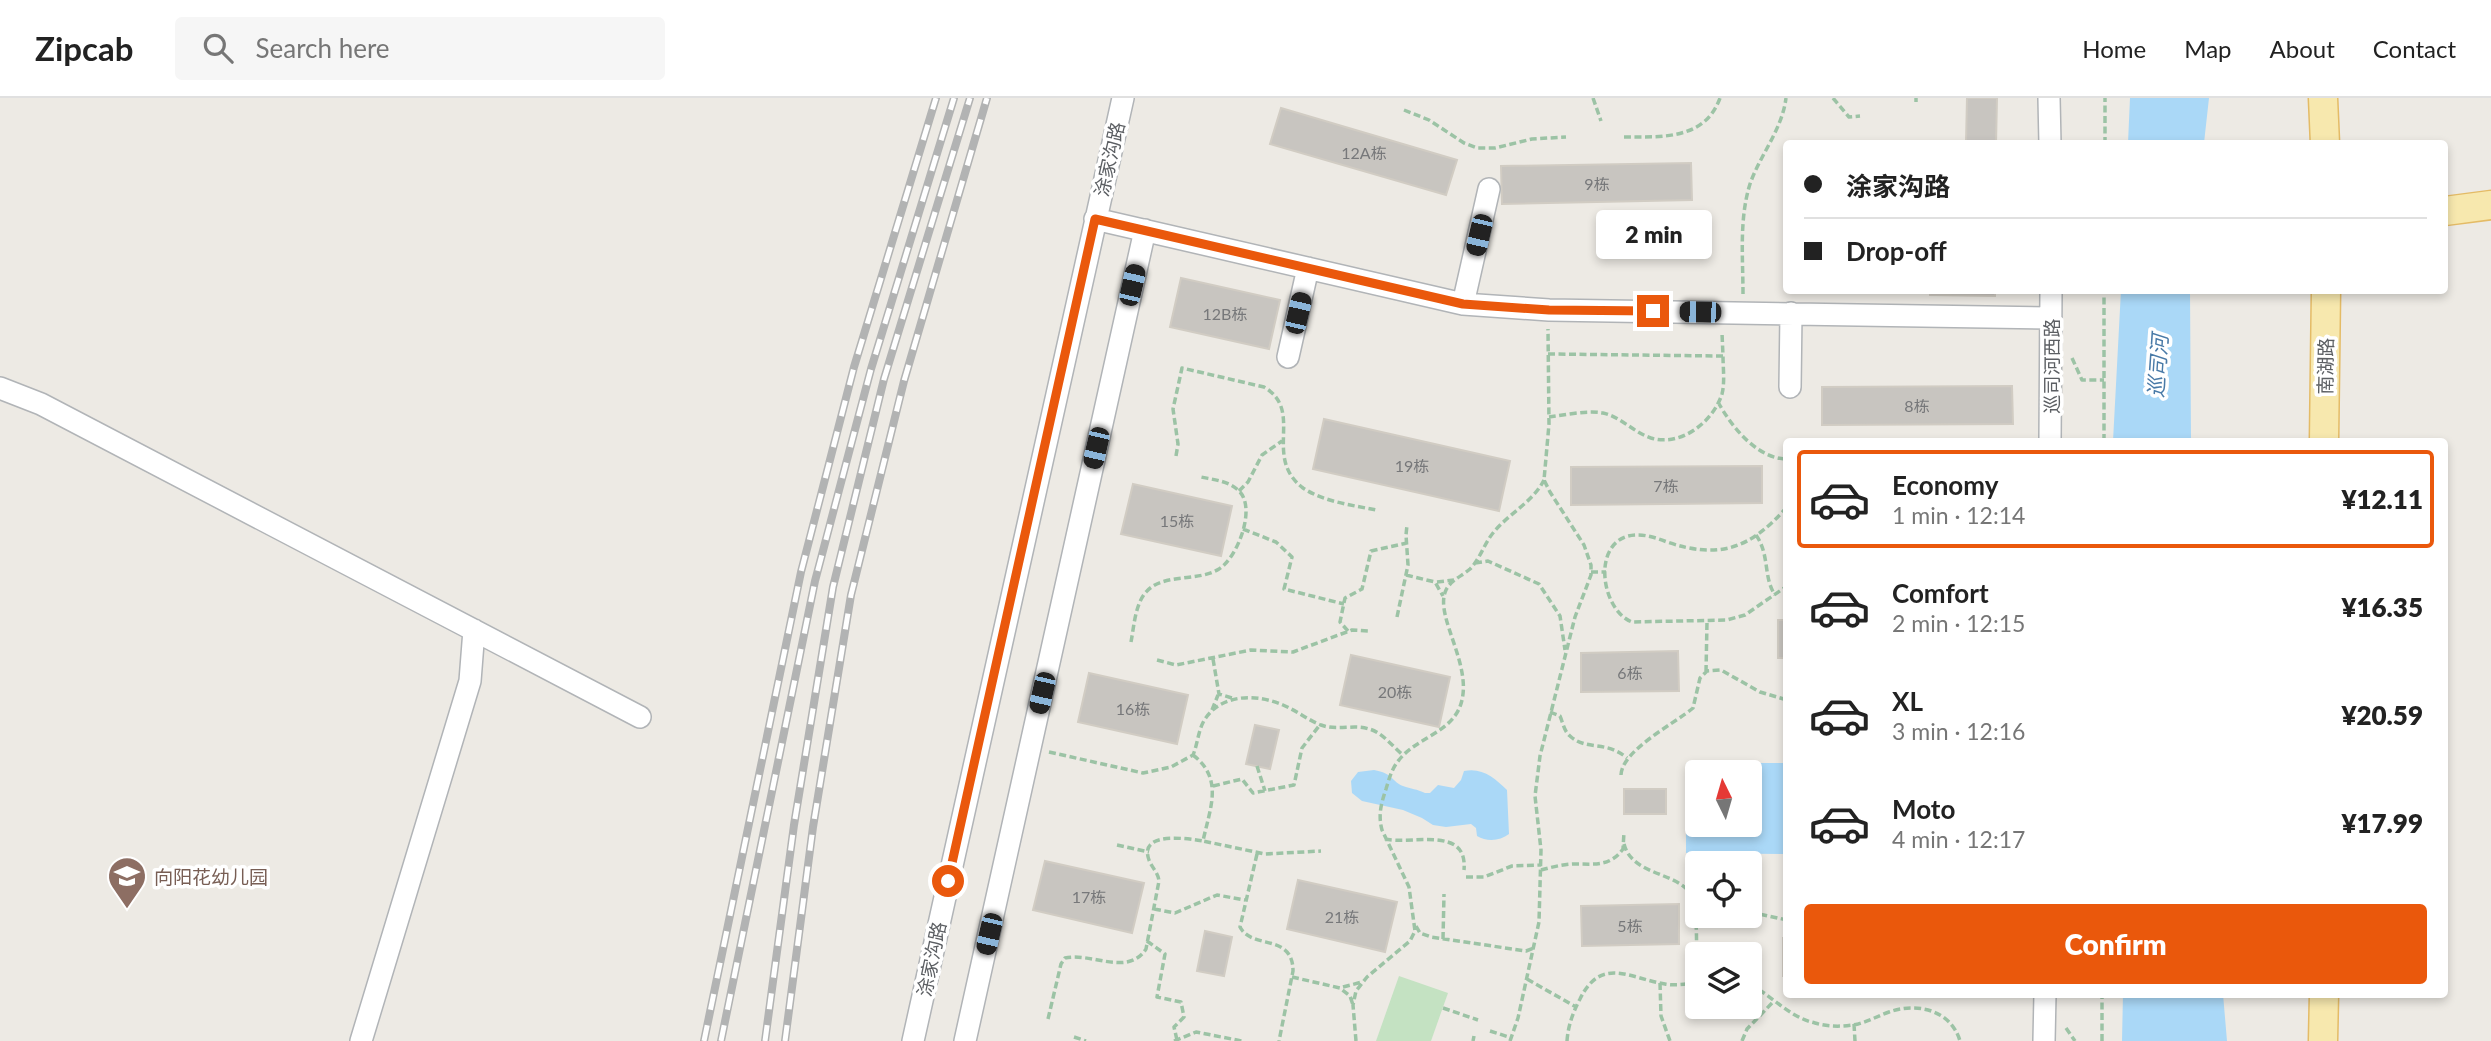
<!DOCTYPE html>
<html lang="en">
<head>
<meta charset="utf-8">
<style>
	body { margin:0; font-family:Lato,"Noto Sans SC",sans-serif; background:#f6f6f6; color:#222; height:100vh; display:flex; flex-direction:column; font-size:26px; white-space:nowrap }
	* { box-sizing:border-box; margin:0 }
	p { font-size:23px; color:#767676 }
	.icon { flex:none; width:38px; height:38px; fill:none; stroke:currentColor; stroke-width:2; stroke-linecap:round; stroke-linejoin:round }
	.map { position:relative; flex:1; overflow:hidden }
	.details { position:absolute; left:1783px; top:340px; width:665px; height:560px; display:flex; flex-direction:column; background:#fff; border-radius:7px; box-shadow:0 4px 10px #0003 }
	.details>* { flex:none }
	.top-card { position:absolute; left:1783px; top:42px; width:665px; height:154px; border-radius:7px; box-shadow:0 4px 10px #0003; display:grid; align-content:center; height:154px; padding:0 21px; background:#fff }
	.needle { width:46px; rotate:355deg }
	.controls { position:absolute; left:1685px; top:662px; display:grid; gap:14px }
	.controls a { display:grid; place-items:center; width:77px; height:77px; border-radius:7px; background:#fff; box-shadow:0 4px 10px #0003; font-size:35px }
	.end { position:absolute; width:32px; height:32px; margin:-16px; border:9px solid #ea580c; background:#fff; box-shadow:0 0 0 4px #fff }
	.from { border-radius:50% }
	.bubble { position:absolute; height:49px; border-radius:7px; background:#fff; box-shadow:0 4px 10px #0003; font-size:23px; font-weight:800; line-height:49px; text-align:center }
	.car { position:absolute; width:21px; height:42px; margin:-21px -10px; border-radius:9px; box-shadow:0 0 5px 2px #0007; background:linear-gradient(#222 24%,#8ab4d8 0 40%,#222 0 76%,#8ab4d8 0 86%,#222 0) }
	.top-card b { display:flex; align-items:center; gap:24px; height:66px; font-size:26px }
	.top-card b+b { border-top:2px solid #e0e0e0 }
	.top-card i { width:18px; height:18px; background:#222 }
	ul { padding:12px 0 0; list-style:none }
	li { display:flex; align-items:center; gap:21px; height:98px; margin:0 14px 10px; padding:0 7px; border:4px solid transparent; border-radius:7px }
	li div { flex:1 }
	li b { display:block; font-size:26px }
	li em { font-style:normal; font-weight:800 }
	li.on { border-color:#ea580c }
	li>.icon { width:63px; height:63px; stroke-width:1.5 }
	.cta { display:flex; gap:14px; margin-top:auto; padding:14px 21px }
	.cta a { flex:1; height:80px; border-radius:7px; background:#ea580c; color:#fff; font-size:28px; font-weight:800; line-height:80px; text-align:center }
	header { display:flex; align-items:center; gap:42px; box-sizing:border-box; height:98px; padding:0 35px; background:#fff; border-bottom:2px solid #e0e0e0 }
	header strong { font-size:33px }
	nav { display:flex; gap:38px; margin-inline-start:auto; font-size:24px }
	.search { width:490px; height:63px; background:#f6f6f6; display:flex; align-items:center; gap:18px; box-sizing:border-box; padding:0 24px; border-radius:7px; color:#767676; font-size:26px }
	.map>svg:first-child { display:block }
</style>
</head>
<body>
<header>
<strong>Zipcab</strong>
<div class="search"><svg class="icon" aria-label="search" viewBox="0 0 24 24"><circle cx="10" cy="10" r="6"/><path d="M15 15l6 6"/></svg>Search here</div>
<nav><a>Home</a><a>Map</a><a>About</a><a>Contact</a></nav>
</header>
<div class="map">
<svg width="2491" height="943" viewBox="0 0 2491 943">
	<rect width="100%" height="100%" fill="#edeae4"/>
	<path fill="#c4e2c2" d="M 1399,878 L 1448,895 L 1431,943 L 1376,943 Z"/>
	<path fill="#aad8f7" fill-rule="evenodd" d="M 2130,0 L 2209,0 L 2204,45 L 2128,45 Z
		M 2121,192 L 2190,193 L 2191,343 L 2113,343 Z
		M 1686,665 L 1787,665 L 1787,756 L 1686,755 ZM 1698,674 L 1750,674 L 1750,726 L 1698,726 Z
		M 1374,672 C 1393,675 1392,684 1403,688 C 1411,691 1417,691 1425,695 L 1430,695 L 1438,687 L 1454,690 L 1461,682 L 1464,673 C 1482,669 1495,680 1507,692 L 1509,736 C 1500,743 1487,744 1477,738 L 1476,730 L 1471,726 L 1446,729 L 1433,727 L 1422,720 L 1403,712 L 1362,703 L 1352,695 L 1351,683 L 1358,674 Z
		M 2123,896 L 2223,896 L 2227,943 L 2122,943 Z"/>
	<path fill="#c8c5c0" stroke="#d1ccc3" stroke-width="2" d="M 1967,0 L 1997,0 L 1996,46 L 1966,45 Z
		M 1281,10 L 1457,62 L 1446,97 L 1270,46 Z
		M 1691,65 L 1692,102 L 1502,106 L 1501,68 Z
		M 1181,180 L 1280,202 L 1269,251 L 1170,229 Z
		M 1930,192 L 1995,192 L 1995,198 L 1930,197 Z
		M 2012,288 L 2013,326 L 1822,327 L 1822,289 Z
		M 1324,321 L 1510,363 L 1499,413 L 1313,371 Z
		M 1762,368 L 1762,405 L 1571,407 L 1571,369 Z
		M 1133,386 L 1232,408 L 1221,458 L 1121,436 Z
		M 1778,522 L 1787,522 L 1787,560 L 1778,560 Z
		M 1678,553 L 1679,593 L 1581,594 L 1581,555 Z
		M 1351,557 L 1450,579 L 1439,629 L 1340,607 Z
		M 1089,575 L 1188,597 L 1177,646 L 1078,624 Z
		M 1255,627 L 1279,632 L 1270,671 L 1246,666 Z
		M 1624,691 L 1666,691 L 1666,716 L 1624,716 Z
		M 1045,763 L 1144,785 L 1132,835 L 1033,812 Z
		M 1298,782 L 1397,804 L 1385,854 L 1287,831 Z
		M 1679,806 L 1679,846 L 1582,848 L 1581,808 Z
		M 1205,833 L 1232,839 L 1224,878 L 1197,873 Z
		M 1783,840 L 1787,840 L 1787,878 L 1783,878 Z"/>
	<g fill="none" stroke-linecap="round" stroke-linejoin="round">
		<defs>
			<path id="minor" d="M 2049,0 L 2050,46
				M 1095,121 L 1463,206 L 1549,212 L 2051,220
				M 1463,206 L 1489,91
				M 1288,259 L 1308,170
				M 1790,289 L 1791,215
				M 0,290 L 41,306 L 640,619
				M 2050,343 L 2051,192
				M 361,943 L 470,583 L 474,532
				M 913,943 L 1123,0
				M 965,943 L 1145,132
				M 2044,943 L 2045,896"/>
			<path id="major" d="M 2323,0 L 2325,46
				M 2445,113 L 2491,107
				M 2324,343 L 2326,192
				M 2323,943 L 2324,896"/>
		</defs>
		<use href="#minor" stroke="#b1b4b7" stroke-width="24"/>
		<use href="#major" stroke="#e4bb66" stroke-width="31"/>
		<path stroke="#9cc3a5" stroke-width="3.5" stroke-dasharray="7 3.5" stroke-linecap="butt" d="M 1593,0 L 1601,23
			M 1833,0 L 1849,19 L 1860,18
			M 1916,0 L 1916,4
			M 1404,12 L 1429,22 L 1464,45 L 1477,50 L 1495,50 L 1532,41 L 1566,39
			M 1624,39 C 1662,39 1705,42 1720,0
			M 2105,46 L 2105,0
			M 1743,196 C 1743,160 1739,121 1750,86 C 1760,57 1782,32 1786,0
			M 1548,256 L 1723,258 L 1722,235
			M 2072,260 L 2082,282 L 2104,282
			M 1718,304 C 1731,328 1757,361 1787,361
			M 1549,319 C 1566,317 1586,312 1603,315 C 1621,319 1633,334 1651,340 C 1681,349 1713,324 1722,296 C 1725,284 1723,270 1723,258
			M 2104,343 L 2104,192
			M 1176,358 L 1178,346 L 1173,311 L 1182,270 L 1264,289 C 1305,313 1262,359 1303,390 C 1324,404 1352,407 1376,412
			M 1785,361 L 1787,375
			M 1239,393 L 1248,384 L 1262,357 L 1282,343
			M 1787,409 C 1751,450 1720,462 1667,444 C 1654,439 1639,434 1625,439 C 1592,452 1603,513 1632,524 L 1727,522 L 1745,517 L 1787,488
			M 1243,431 L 1276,444 L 1292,459 L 1284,491 L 1344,506
			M 1756,437 C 1770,457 1763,479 1775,497
			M 1475,465 L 1488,463 L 1539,486 L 1560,518 L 1565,552
			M 1591,474 L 1606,474
			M 1406,477 L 1435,484 L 1443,498
			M 1437,484 L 1454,482
			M 1397,519 L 1408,467 L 1406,437 L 1407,427
			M 1348,533 L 1340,524 L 1345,500 L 1362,491 L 1371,453 L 1407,445
			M 1131,544 C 1134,529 1135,505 1147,493 C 1164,475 1198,484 1219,471 C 1237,460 1256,412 1240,394 C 1230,383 1215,382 1201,379
			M 1213,561 L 1219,596 L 1232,600
			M 1157,562 L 1176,567 L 1251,552 L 1293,554 L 1352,532 L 1369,533
			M 1706,574 L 1707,524
			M 1212,612 L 1218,597
			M 1550,614 L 1560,618 C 1563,625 1564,633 1570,638 C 1586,653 1606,642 1627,660
			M 1049,654 L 1143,675 L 1171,669 L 1193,657 C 1198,645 1198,632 1205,621 C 1222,595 1258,596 1283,607 C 1297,613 1308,622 1321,627 C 1337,633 1354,626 1369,631 C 1382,634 1393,649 1403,657
			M 1193,657 C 1224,681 1210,710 1203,743 L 1265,756 L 1321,753
			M 1257,668 L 1265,693
			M 1621,677 C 1622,652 1674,626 1693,610 L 1700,580 L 1707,573 L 1721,572 L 1760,594 L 1787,602
			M 1213,688 L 1242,681 L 1253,695 L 1294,687 L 1302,650 L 1319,628
			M 1385,741 C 1412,747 1468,727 1464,772
			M 1624,746 C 1632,778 1679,774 1691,797 C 1699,812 1696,865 1696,884
			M 1117,747 L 1149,754
			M 1257,756 L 1240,829 C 1252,852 1293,835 1293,873 L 1279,943
			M 1541,772 C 1552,769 1564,766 1575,766 C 1594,766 1610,769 1623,751 L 1624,734
			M 1466,779 L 1484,779 L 1512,768 L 1541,767
			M 1154,811 L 1175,815 L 1217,797 L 1245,802
			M 1750,814 L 1787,822
			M 1695,818 L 1702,817
			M 1416,828 L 1420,835 L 1431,839 L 1526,853 L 1534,850
			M 1443,841 L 1444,796
			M 1147,843 L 1165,856 L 1157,899 L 1181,904 L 1184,919 L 1174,929 L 1177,942
			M 1292,879 L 1340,890 L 1350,898 L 1353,907
			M 1527,881 L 1576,909
			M 1660,885 L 1661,918 L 1670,943
			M 1750,886 C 1772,898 1789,919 1815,925 C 1828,929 1844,929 1858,926 C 1869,923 1878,918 1889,914 C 1917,904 1951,912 1960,943
			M 1343,889 L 1362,884
			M 1443,910 L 1478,922
			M 1048,921 L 1061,866 L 1065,860 C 1091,854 1128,879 1146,851 L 1159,783 C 1158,774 1152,770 1149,762 C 1138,732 1190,741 1203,743
			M 1854,926 L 1855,943
			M 2066,930 L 2075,943
			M 1490,933 L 1512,940
			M 1074,939 L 1086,943
			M 1174,943 L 1196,934 L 1242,943
			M 1356,943 L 1353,907 L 1356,893 L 1367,879 L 1410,843 L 1415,833 L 1409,789 L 1382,732 C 1378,717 1381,706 1386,691 C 1389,681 1392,670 1399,662 C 1415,641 1447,636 1459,611 C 1477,571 1433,519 1446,492 C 1451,482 1462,478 1470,471 C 1480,461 1484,446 1493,435 C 1508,416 1533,404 1544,382
			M 1473,943 L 1474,938
			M 1510,943 L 1518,920 L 1539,824 L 1541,752 L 1535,698 L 1540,658 L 1575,519 L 1591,477 L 1591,467 L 1584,447 L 1550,394 L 1544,382 L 1549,326 L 1548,231
			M 1567,943 C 1568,928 1573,914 1580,901 C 1601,858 1629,880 1665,886 C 1676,888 1687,886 1698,884
			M 1742,943 L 1747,931 L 1774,903
			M 2102,943 L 2102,896"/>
		<use href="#minor" stroke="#fff" stroke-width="21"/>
		<use href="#major" stroke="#f7e8ae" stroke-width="28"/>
		<defs>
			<path id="rail" d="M 704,943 L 801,474 L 854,269 L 936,0
				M 721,943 L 815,483 L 871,271 L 954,0
				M 765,943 L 794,727 L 833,489 L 884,281 L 970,0
				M 785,943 L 813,729 L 851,497 L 904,283 L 987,0"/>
		</defs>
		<use href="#rail" stroke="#b2b3b3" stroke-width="8"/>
		<use href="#rail" stroke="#fff" stroke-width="5" stroke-dasharray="16" stroke-linecap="butt"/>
	</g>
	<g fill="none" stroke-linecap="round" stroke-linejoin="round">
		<path stroke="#ea580c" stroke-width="9" d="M 948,783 L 1095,121 L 1463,206 L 1549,212 L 1653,213"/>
	</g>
	<defs>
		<symbol id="school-pin" viewBox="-11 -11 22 30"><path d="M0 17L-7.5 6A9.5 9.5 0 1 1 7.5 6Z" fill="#8d6e63" stroke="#fff"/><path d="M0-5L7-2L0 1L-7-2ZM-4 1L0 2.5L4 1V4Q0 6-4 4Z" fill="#fff"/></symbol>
	</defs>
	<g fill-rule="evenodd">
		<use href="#school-pin" x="105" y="756" width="44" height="60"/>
	</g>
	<g text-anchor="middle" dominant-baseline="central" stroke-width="7" stroke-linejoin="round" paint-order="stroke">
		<g font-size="16" fill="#77787a">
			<text x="1364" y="54">12A栋</text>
			<text x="1597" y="85">9栋</text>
			<text x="1225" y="215">12B栋</text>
			<text x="1917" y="307">8栋</text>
			<text x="1412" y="367">19栋</text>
			<text x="1666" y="387">7栋</text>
			<text x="1177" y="422">15栋</text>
			<text x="1630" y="574">6栋</text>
			<text x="1395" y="593">20栋</text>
			<text x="1133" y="610">16栋</text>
			<text x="1089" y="798">17栋</text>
			<text x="1342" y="818">21栋</text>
			<text x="1630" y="827">5栋</text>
		</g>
		<g font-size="19" fill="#5c5f63" stroke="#fff">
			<text transform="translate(1109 61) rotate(-77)">涂家沟路</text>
			<text transform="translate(2051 268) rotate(-90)">巡司河西路</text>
			<text transform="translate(2325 268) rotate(-89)">南湖路</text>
			<text transform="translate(931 861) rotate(-78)">涂家沟路</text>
		</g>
		<g font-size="19" fill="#785e54" stroke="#fff" text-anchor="start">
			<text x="154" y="778">向阳花幼儿园</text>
		</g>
		<g font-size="21" font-style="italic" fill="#497aa7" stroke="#fff">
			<text transform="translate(2157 268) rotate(-86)">巡司河</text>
		</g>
	</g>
</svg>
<div class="controls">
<a><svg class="needle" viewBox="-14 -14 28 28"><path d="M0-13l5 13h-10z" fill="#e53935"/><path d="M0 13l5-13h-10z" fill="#767676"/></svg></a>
<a><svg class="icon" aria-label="locate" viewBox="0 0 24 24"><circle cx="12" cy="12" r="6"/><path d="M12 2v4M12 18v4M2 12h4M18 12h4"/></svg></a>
<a><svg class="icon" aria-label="layers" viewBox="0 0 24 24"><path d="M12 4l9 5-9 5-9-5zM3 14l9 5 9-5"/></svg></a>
</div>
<i class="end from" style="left:948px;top:783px"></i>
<i class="end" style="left:1653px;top:213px"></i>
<div class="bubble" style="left:1596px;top:112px;width:116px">2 min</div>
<i class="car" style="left:1479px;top:137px;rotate:193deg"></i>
<i class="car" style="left:1132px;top:187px;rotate:13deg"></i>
<i class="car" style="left:1700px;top:214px;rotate:271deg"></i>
<i class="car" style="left:1298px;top:215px;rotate:13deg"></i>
<i class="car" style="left:1096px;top:350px;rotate:193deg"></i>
<i class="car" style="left:1042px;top:595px;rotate:193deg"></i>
<i class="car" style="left:989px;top:836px;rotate:193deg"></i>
<div class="top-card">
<b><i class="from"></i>涂家沟路</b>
<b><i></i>Drop-off</b>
</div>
<section class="details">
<ul>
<li class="on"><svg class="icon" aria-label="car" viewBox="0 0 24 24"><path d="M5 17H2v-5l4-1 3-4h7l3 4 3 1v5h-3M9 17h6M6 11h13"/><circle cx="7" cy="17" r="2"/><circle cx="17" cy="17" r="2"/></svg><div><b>Economy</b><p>1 min · 12:14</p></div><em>¥12.11</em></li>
<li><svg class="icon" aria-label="car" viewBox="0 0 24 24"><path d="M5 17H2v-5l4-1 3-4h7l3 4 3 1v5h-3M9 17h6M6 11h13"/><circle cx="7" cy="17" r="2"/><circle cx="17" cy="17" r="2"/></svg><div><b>Comfort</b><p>2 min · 12:15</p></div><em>¥16.35</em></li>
<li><svg class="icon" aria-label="car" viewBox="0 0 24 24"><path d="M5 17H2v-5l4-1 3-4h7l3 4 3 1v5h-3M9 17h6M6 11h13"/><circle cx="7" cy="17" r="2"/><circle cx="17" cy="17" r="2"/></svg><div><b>XL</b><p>3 min · 12:16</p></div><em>¥20.59</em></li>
<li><svg class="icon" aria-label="car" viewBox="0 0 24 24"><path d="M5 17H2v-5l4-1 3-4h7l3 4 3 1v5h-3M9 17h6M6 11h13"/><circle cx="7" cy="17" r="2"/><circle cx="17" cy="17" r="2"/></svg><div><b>Moto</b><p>4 min · 12:17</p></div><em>¥17.99</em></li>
</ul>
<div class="cta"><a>Confirm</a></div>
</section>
</div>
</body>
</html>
